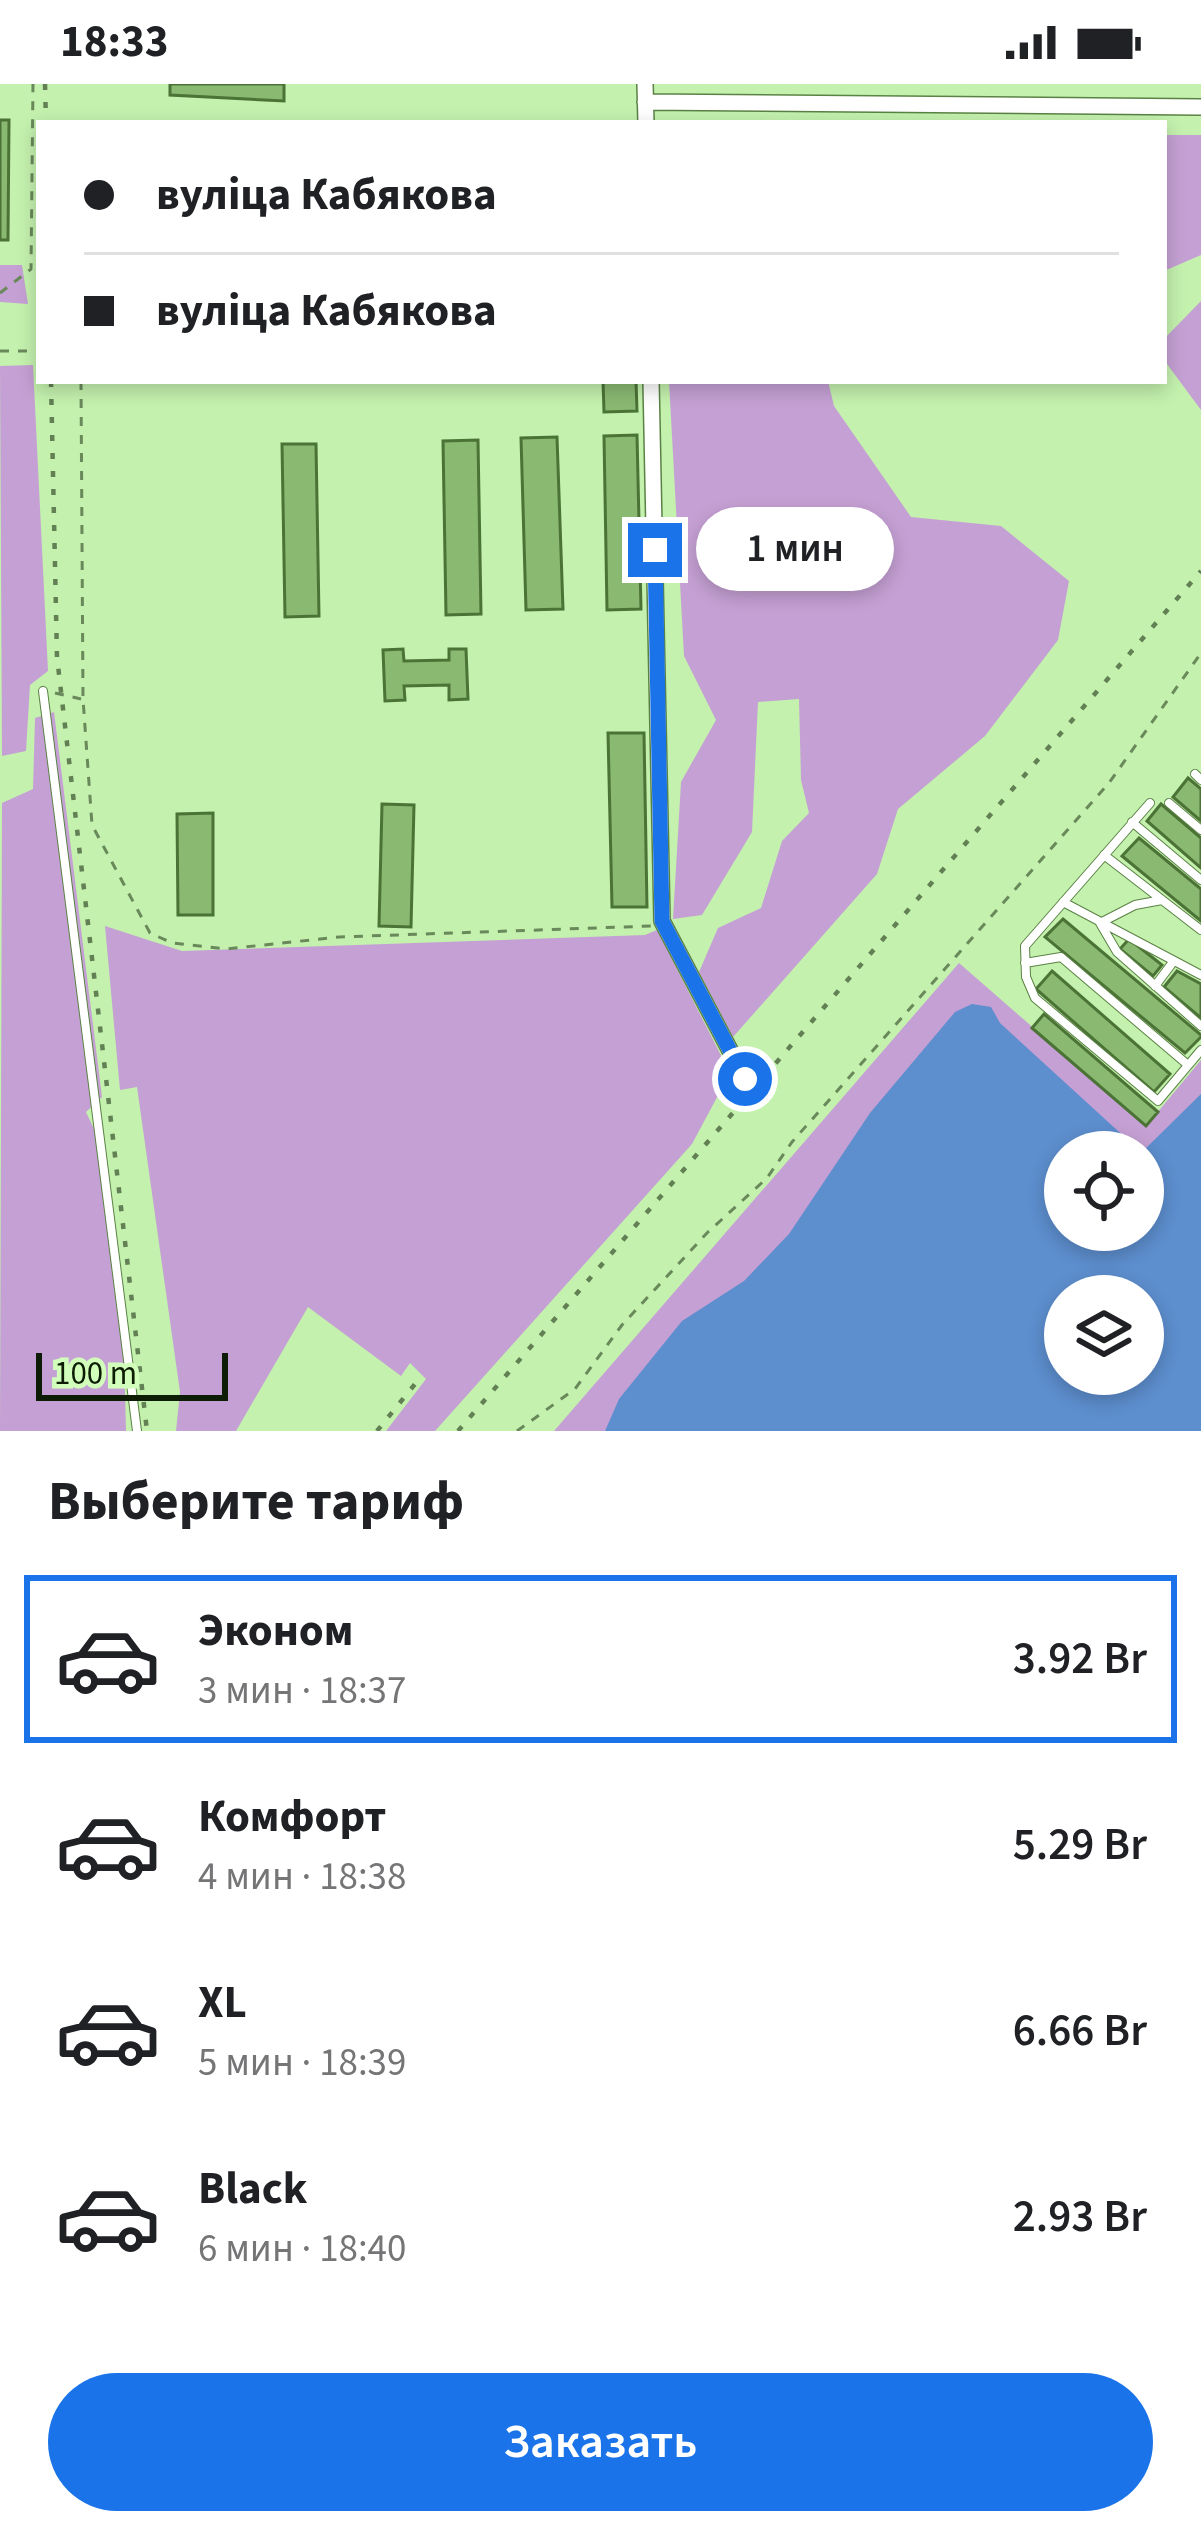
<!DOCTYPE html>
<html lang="ru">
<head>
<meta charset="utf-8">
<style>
	body { margin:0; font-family:"Source Sans 3",sans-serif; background:#f2f2f2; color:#202124; height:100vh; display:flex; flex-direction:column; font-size:45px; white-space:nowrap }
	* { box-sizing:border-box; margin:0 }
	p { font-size:39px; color:#757577 }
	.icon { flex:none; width:66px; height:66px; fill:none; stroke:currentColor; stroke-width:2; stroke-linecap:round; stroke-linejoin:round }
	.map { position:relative; height:1347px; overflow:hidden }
	.sheet { display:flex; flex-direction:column; background:#fff; flex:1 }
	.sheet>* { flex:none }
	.top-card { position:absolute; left:36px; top:36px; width:1131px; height:264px; border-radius:0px; box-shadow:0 6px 18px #0003; display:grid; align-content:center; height:264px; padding:0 48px; background:#fff }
	.buttons { position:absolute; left:1044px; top:1047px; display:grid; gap:24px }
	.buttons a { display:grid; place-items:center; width:120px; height:120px; border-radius:50%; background:#fff; box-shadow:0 6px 18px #0003; font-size:60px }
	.scale { position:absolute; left:36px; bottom:30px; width:192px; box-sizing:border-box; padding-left:12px; border:6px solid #0d1d05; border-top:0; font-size:33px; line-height:42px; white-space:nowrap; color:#0d1d05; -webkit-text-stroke:9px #d1febb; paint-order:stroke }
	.end { position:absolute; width:54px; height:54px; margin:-27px; border:15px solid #1a73e8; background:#fff; box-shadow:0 0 0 6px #fff }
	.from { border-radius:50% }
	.bubble { position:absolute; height:84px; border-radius:42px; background:#fff; box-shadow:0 6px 18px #0003; font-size:39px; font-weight:600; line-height:84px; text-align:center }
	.top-card b { display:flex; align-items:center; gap:42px; height:114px; font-size:45px }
	.top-card b+b { border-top:3px solid #e0e0e0 }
	.top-card i { width:30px; height:30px; background:#202124 }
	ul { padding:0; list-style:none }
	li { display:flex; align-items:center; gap:36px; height:168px; margin:0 24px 18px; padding:0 24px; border:6px solid transparent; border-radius:0px }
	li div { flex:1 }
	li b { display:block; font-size:45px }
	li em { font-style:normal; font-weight:600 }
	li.on { border-color:#1a73e8 }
	li>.icon { width:108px; height:108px; stroke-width:1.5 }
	h2 { padding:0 48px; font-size:54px; line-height:144px }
	.button { display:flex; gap:24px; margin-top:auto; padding:24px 48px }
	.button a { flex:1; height:138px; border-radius:72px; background:#1a73e8; color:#fff; font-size:48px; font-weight:600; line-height:138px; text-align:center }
	.status { display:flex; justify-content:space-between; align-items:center; height:84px; padding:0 60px; background:#fff; direction:ltr }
	.status svg { height:33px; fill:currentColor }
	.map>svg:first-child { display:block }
</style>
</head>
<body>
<div class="status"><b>18:33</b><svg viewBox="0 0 49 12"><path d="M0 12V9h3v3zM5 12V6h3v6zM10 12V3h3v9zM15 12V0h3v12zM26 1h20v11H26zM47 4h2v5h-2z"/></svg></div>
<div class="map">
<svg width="1201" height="1347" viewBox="0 0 1201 1347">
	<rect width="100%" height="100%" fill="#c4f1ae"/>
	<path fill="#c5a0d4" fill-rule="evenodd" d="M 1164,51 L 1201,51 L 1201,171 L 1164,187 Z
		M 0,181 L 22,181 L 28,220 L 0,218 Z
		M 1201,217 L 1201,326 L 1164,276 L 1164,255 Z
		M 33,281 L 48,587 L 30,601 L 26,667 L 2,672 L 0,282 Z
		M 669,297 L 828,297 L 834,322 L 911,433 L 1001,442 L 1069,497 L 1058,556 L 985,652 L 898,725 L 877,790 L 733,953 L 699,888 L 718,844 L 761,824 L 782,757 L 809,729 L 801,696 L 799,615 L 758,618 L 752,748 L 702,831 L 673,835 L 681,698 L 716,636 L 684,572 Z
		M 54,628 L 102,1013 L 86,1028 L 95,1047 L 124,1272 L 126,1347 L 0,1347 L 2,719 L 33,705 L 35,634 Z
		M 105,842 L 182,867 L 645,851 L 657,846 L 730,989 L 692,1060 L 435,1347 L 386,1347 L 426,1295 L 410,1279 L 401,1292 L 308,1223 L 236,1347 L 176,1347 L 180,1308 L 137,1003 L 120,1006 Z
		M 959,879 L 1146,1042 L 1201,976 L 1201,1347 L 554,1347 ZM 1065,1068 L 1143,1068 L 1143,1146 L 1065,1146 ZM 1065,1212 L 1143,1212 L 1143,1290 L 1065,1290 Z"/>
	<path fill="#5d8ece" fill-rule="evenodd" d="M 972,920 L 991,923 L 1000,939 L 1141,1068 L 1065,1068 L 1065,1146 L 1143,1146 L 1142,1068 L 1201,1010 L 1201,1347 L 605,1347 L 619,1315 L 682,1237 L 744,1197 L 789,1150 L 870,1029 L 955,928 ZM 1065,1212 L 1143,1212 L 1143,1290 L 1065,1290 Z"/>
	<path fill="#8ab972" stroke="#4b7336" stroke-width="3" d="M 170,0 L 284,0 L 284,17 L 170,11 Z
		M 0,36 L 9,36 L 8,156 L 0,156 Z
		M 603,297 L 636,297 L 637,327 L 604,328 Z
		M 637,351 L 641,525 L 607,526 L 604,352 Z
		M 557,353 L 563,525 L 526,526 L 521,354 Z
		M 478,356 L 481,530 L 446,531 L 443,357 Z
		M 282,360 L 316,360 L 319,532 L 285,533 Z
		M 403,565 L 404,577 L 449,576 L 449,565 L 466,565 L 468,615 L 449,616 L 449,601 L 404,602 L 405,616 L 385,617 L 383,566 Z
		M 608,649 L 644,649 L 647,823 L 612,823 Z
		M 1188,694 L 1201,705 L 1201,737 L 1173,713 Z
		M 382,720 L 414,721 L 411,843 L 379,842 Z
		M 1161,720 L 1201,754 L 1201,784 L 1147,737 Z
		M 213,729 L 213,831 L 178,831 L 177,730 Z
		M 1139,754 L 1201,805 L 1201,837 L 1122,772 Z
		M 1063,835 L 1201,951 L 1201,953 L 1185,969 L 1045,853 Z
		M 1129,855 L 1162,881 L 1153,892 L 1120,865 Z
		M 1052,887 L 1170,990 L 1154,1008 L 1036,905 Z
		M 1177,887 L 1201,900 L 1201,934 L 1164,903 Z
		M 1044,930 L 1158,1028 L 1146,1042 L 1032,944 Z"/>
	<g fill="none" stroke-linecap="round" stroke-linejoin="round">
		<defs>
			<path id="lane" d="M 43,607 L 137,1347
				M 1195,690 L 1201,696
				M 1150,719 L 1025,862 L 1026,893 L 1035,914 L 1158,1017 L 1201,966
				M 1169,719 L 1201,746
				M 1132,738 L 1201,796
				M 1104,771 L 1201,846
				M 1162,816 L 1135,821 L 1100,839 L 1117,868 L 1201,942
				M 1063,818 L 1201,891
				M 1025,879 L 1061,873 L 1188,981
				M 1155,902 L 1173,878"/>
			<path id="street" d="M 645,0 L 646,39
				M 645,18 L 1201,23
				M 651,297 L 662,837 L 745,995"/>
		</defs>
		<use href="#lane" stroke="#5a8244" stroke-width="10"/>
		<use href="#street" stroke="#5a8244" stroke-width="18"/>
		<path stroke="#6a895b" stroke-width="3" stroke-dasharray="9 9" stroke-linecap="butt" d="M 0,209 L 31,185 L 33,0
			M 0,267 L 39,267
			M 81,297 L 83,615 L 92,741 L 150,849 L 172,859 L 226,865 L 339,853 L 651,842
			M 55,609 L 81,615
			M 517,1347 L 575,1305 L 622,1241 L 707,1149 L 767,1094 L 792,1058 L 1109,699 L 1201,569"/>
		<use href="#lane" stroke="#fff" stroke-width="8"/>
		<use href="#street" stroke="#fff" stroke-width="15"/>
		<path stroke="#628054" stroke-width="4.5" stroke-dasharray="6 12" stroke-linecap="butt" d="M 45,0 L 46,39
			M 51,297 L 57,573 L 147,1347
			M 377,1347 L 415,1300
			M 458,1347 L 1201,487"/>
	</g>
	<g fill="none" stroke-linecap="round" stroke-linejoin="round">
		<path stroke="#1a73e8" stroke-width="15" d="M 655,466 L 662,837 L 745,995"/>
	</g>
</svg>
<div class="buttons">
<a><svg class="icon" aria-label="locate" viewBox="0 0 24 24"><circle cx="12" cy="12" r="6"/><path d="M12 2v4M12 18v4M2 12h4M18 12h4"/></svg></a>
<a><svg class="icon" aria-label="layers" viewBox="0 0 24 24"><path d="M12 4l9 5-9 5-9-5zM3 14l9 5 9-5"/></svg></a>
</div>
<div class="scale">100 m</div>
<i class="end from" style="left:745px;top:995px"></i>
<i class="end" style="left:655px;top:466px"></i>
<div class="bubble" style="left:696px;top:423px;width:198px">1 мин</div>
<div class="top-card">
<b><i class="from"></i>вуліца Кабякова</b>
<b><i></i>вуліца Кабякова</b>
</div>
</div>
<section class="sheet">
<h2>Выберите тариф</h2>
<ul>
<li class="on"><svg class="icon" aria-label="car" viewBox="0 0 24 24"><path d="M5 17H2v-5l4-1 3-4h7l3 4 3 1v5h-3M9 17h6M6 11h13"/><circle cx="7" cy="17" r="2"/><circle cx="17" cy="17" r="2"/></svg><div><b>Эконом</b><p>3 мин · 18:37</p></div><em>3.92 Br</em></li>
<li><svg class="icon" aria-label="car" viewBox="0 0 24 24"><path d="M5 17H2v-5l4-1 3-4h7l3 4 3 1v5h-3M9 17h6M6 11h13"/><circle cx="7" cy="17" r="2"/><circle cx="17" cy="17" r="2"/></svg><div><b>Комфорт</b><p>4 мин · 18:38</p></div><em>5.29 Br</em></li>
<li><svg class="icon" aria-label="car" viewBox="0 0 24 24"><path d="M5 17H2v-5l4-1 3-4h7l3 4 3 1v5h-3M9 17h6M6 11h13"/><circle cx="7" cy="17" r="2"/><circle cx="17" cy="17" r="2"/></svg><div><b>XL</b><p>5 мин · 18:39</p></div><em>6.66 Br</em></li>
<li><svg class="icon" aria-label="car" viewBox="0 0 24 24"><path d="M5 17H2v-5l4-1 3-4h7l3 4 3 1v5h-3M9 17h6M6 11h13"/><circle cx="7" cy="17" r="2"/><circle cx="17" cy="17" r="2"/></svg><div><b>Black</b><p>6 мин · 18:40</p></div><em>2.93 Br</em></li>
</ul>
<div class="button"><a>Заказать</a></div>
</section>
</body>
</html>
